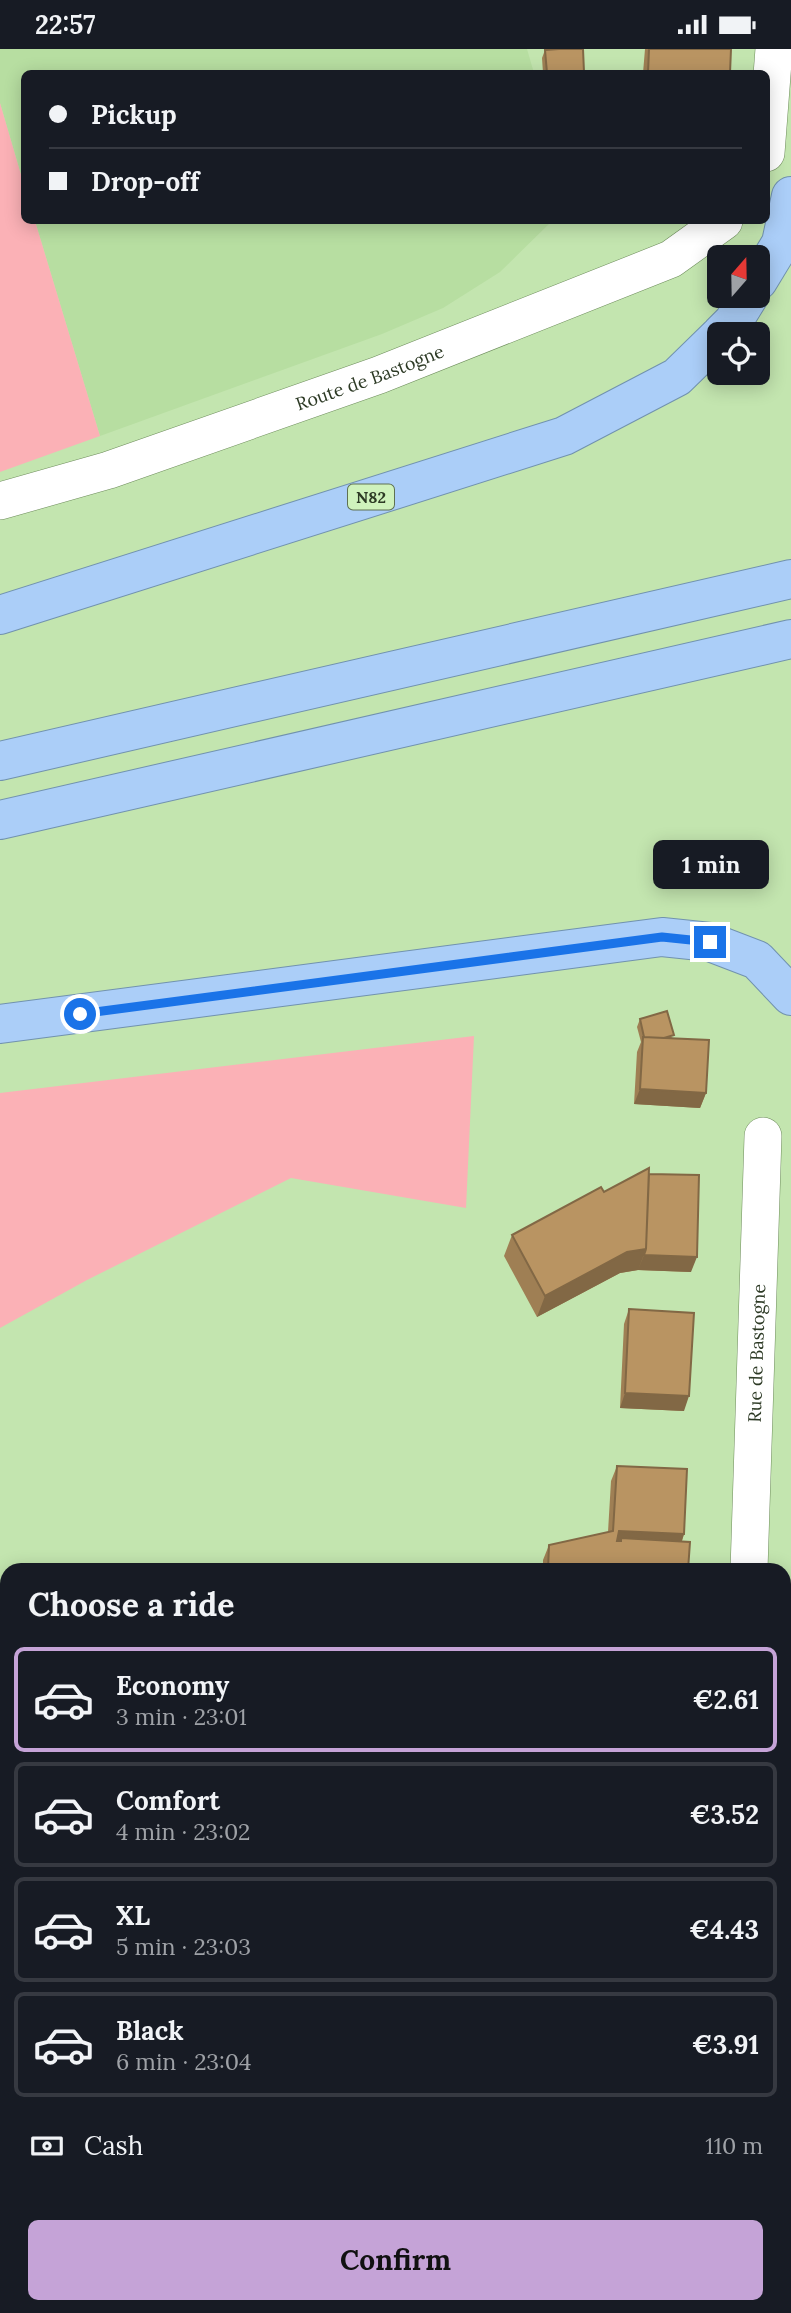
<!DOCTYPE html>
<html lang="en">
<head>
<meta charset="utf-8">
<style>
	body { margin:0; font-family:Lora,serif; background:#242831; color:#f1f3f6; height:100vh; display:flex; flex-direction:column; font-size:26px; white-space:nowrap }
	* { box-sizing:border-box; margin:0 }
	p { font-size:23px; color:#9ea1a6 }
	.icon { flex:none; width:38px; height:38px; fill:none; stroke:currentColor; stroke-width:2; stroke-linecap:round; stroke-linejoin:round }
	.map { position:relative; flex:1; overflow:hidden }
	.drawer { position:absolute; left:0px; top:1514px; width:791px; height:751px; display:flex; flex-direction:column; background:#171b24; border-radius:21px 21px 0 0; box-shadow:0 4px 18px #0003 }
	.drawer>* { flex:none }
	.guide { position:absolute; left:21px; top:21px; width:749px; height:154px; border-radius:10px; box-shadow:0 4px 18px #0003; display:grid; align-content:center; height:154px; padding:0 28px; background:#171b24 }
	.needle { width:46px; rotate:20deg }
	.controls { position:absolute; left:707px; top:196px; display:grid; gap:14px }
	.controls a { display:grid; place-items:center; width:63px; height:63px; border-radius:10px; background:#171b24; box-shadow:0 4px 18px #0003; font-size:35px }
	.end { position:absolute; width:32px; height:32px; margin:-16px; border:9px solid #1a73e8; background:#fff; box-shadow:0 0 0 4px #fff }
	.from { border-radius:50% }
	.bubble { position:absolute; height:49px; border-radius:10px; background:#171b24; box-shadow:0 4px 18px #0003; font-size:23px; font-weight:700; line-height:49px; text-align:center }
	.guide b { display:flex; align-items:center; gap:24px; height:66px; font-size:26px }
	.guide b+b { border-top:2px solid #363941 }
	.guide i { width:18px; height:18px; background:#f1f3f6 }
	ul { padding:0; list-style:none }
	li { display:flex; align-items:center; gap:21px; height:105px; margin:0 14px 10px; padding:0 14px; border:4px solid #363941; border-radius:10px }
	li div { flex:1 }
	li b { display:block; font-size:26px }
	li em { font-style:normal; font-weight:700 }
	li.current { border-color:#c5a3d7 }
	li>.icon { width:63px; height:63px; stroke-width:1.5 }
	h2 { padding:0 28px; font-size:32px; line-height:84px }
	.pay { display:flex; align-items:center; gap:18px; height:77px; padding:0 28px; font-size:26px }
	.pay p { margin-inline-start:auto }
	.button { display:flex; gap:14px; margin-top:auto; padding:14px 28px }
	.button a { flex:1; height:80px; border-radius:10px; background:#c5a3d7; color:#111; font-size:28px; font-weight:700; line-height:80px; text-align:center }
	.status { display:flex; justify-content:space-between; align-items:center; height:49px; padding:0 35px; background:#171b24; direction:ltr }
	.status svg { height:19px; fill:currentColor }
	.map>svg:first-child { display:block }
</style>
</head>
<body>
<div class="status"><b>22:57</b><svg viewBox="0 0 49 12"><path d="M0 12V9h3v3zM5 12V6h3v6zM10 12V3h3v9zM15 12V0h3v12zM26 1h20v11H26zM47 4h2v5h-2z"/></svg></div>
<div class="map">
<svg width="791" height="2264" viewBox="0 0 791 2264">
	<rect width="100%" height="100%" fill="#c3e5af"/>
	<path fill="#b7dea1" d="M 0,0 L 527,0 L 534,24 L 24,24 L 24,136 L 0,54 Z
		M 35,172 L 552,172 L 500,223 L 443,259 L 382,285 L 100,387 Z"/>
	<path fill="#fbb1b6" d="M 0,54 L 24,136 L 24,172 L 35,172 L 100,387 L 0,423 Z
		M 474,987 L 466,1159 L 291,1129 L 87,1231 L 0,1279 L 0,1044 Z"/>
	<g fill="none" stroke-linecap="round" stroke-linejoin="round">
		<defs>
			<g id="minor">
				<path d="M 766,104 L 774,0"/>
				<path id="s1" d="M 0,452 L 109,421 L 379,326 L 671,210 L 724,172"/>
				<path id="s2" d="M 749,1521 L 763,1087"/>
				<path d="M 784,1971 L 791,1977"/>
			</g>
			<path id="secondary" d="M 784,2153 L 791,2139
				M 784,2203 L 791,2193
				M 753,2264 L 754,2258"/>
			<path id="trunk" d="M 758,232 L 781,194 L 791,147
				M 721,285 L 733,273 L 749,247
				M 0,566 L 564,387 L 677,328 L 719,287
				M 0,712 L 791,530
				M 0,771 L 791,590
				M 0,975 L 662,888 L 710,893 L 757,911 L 791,947"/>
		</defs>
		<use href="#minor" stroke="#6d8c5b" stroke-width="38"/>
		<use href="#secondary" stroke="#6d8c5b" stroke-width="40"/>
		<use href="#trunk" stroke="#7192ae" stroke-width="40"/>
		<path stroke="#88a279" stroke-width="4.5" stroke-dasharray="3.5 5" stroke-linecap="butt" d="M 784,1681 L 791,1683
			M 0,2041 L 7,2043"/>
		<use href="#minor" stroke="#fff" stroke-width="37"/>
		<use href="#secondary" stroke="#fff" stroke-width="38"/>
		<use href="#trunk" stroke="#abcef8" stroke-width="38"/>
	</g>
	<path fill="#9f7f54" d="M 645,0 L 731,0 L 730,24 L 643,24 Z
		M 545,1 L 584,23 L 584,24 L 543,24 L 542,9 Z
		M 640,970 L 673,989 L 706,1044 L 700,1059 L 634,1055 L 637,1003 L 641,993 L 637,978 Z
		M 649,1125 L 691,1223 L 638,1221 L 620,1224 L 537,1268 L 504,1207 L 512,1186 L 604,1143 Z
		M 629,1260 L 684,1362 L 620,1359 L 624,1275 Z
		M 617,1417 L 684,1485 L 682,1492 L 688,1521 L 543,1521 L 543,1511 L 549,1496 L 608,1483 L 611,1432 Z
		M 616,2258 L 688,2258 L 688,2264 L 621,2264 L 622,2262 L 616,2262 Z"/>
	<path fill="#826845" d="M 640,1040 L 706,1044 L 700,1059 L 634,1055 Z
		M 646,1200 L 638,1221 L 620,1224 L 537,1268 L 545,1247 L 627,1203 Z
		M 644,1206 L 697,1208 L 691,1223 L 638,1221 Z
		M 625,1344 L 689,1347 L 684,1362 L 620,1359 Z
		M 619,1482 L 684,1485 L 679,1500 L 621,1489 L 618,1497 L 613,1497 Z
		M 618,2258 L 623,2258 L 622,2262 L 616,2262 Z"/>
	<path fill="#b99462" stroke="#826845" stroke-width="2" d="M 559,0 L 583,0 L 584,23 L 547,24 L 545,1 Z
		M 649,0 L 731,0 L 730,24 L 648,24 Z
		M 667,962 L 674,986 L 664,989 L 644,988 L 640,970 Z
		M 643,988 L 709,991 L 706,1044 L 640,1040 Z
		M 649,1119 L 646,1200 L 627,1203 L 545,1247 L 512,1186 L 601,1138 L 604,1143 Z
		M 649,1125 L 699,1126 L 697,1208 L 644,1206 L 646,1200 Z
		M 629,1260 L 694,1264 L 689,1347 L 625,1344 Z
		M 617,1417 L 687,1420 L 684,1485 L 619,1482 L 617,1492 L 621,1492 L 621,1489 L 690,1493 L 688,1521 L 548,1521 L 549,1496 L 613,1482 Z
		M 624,2258 L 633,2258 L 633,2264 L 624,2264 Z
		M 636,2258 L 688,2258 L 688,2264 L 636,2264 Z"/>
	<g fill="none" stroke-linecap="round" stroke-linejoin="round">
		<path stroke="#1a73e8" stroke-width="9" d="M 80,965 L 662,888 L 710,893"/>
	</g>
	<g text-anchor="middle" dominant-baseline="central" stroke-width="6" stroke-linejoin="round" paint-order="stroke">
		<rect fill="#cff2bc" stroke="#5e7152" stroke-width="2" x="348" y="435.5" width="46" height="25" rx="5"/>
		<g font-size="16" font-weight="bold" fill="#2d3a25">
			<text x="371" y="448">N82</text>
		</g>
		<g font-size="18" fill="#2d3a25" stroke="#cff2bc">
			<text stroke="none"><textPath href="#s1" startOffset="390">Route de Bastogne</textPath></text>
			<text stroke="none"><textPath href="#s2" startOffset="217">Rue de Bastogne</textPath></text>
		</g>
	</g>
</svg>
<div class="controls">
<a><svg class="needle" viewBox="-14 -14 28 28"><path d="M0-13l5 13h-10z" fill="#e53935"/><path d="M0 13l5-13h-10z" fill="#9ea1a6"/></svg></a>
<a><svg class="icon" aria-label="locate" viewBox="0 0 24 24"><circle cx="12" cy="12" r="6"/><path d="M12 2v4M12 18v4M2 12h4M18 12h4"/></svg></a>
</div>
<i class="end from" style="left:80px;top:965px"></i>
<i class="end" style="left:710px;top:893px"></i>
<div class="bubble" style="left:653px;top:791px;width:116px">1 min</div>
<div class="guide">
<b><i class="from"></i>Pickup</b>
<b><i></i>Drop-off</b>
</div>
<section class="drawer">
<h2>Choose a ride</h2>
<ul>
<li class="current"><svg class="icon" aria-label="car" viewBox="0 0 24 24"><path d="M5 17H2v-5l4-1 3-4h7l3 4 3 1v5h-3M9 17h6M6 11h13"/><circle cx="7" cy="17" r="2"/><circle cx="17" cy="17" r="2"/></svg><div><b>Economy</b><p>3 min · 23:01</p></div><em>€2.61</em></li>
<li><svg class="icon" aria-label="car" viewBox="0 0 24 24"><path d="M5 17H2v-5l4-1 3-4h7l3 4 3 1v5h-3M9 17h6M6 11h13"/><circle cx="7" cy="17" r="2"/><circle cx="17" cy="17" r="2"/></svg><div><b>Comfort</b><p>4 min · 23:02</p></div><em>€3.52</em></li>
<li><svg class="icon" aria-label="car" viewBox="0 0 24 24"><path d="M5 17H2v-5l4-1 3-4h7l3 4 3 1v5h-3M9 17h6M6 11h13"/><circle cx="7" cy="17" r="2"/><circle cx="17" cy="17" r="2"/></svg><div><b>XL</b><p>5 min · 23:03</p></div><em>€4.43</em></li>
<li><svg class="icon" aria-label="car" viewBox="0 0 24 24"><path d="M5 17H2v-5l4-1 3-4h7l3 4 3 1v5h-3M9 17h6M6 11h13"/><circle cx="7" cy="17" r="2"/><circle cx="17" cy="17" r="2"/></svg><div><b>Black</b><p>6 min · 23:04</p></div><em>€3.91</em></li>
</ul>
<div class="pay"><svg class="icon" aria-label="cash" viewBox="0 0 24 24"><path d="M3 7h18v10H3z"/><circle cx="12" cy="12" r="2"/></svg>Cash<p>110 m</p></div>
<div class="button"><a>Confirm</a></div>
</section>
</div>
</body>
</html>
